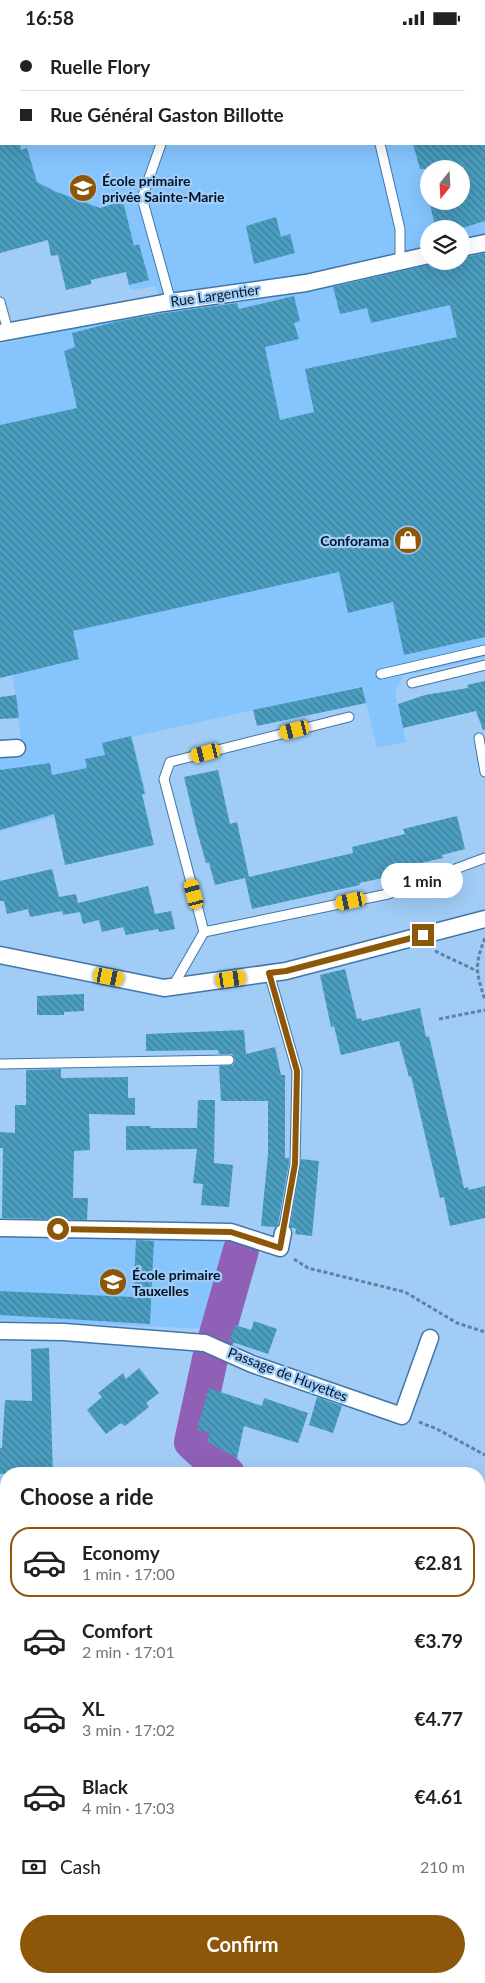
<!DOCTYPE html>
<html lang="en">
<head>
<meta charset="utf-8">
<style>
	body { margin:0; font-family:Lato,sans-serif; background:#f6f6f6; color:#202124; height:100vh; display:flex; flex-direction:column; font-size:19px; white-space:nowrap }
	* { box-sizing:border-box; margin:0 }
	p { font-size:16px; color:#757577 }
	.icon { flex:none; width:28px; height:28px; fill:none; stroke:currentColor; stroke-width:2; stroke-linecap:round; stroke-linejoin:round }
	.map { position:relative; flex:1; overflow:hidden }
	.drawer { position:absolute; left:0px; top:1432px; width:485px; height:516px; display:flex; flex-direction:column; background:#fff; border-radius:20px 20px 0 0; box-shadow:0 5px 20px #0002 }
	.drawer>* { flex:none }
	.guide { position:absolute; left:0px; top:0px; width:485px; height:110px; box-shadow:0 5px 20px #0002; display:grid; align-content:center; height:110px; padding:0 20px; background:#fff }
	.needle { width:32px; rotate:198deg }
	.buttons { position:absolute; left:420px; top:125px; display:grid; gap:10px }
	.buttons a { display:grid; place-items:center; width:50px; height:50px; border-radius:50%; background:#fff; box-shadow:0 5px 20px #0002; font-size:25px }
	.end { position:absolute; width:22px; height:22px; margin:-11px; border:6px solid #8d5709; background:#fff; box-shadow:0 0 0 2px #fff }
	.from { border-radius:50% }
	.bubble { position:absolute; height:35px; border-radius:18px; background:#fff; box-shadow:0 5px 20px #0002; font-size:16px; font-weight:700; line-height:35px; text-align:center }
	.car { position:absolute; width:15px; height:30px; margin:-15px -8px; border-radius:6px; box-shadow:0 0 4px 1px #0007; background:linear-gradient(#f5c518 24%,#345 0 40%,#f5c518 0 76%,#345 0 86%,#f5c518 0) }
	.guide b { display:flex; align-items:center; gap:18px; height:48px; font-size:19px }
	.guide b+b { border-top:1px solid #e0e0e0 }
	.guide i { width:12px; height:12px; background:#202124 }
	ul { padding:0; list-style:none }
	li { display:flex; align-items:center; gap:15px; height:70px; margin:0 10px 8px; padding:0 10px; border:2px solid transparent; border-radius:20px }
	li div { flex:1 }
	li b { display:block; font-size:19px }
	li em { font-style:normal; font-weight:700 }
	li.on { border-color:#8d5709 }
	li>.icon { width:45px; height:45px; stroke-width:1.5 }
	h2 { padding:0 20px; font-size:22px; line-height:60px }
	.pay { display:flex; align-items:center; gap:12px; height:55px; padding:0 20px; font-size:19px }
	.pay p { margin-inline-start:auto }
	.primary-button { display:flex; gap:10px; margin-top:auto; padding:10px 20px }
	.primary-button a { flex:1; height:58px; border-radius:30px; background:#8d5709; color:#fff; font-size:20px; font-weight:700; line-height:58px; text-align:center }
	.status { display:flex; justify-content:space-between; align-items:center; height:35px; padding:0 25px; background:#fff; direction:ltr }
	.status svg { height:14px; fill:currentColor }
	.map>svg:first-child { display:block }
</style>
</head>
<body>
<div class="status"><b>16:58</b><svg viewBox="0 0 49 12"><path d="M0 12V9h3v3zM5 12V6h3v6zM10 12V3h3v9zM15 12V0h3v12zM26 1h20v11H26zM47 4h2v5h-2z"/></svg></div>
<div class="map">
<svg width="485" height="1948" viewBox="0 0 485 1948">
	<defs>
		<pattern id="building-back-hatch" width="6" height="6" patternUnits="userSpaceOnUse" patternTransform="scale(1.25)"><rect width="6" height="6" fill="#4b9ec0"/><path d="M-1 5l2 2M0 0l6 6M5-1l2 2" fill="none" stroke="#3c809c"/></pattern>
	</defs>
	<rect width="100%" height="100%" fill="#a0ccf6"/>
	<path fill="#86c4fe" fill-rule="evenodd" d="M 135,0 L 485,0 L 485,623 L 403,641 L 395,657 L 406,707 L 377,713 L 362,651 L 132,702 L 146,758 L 0,796 L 0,721 L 23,718 L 10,618 L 0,620 L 0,309 L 165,274 L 155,251 L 131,255 L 116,197 L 50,214 L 26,133 L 0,140 L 0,50 L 1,109 L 484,109 L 484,1 ZM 429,134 L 461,134 L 461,166 L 429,166 ZM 429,194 L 461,194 L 461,226 L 429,226 Z
		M 0,1194 L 227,1199 L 238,1209 L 213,1294 L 0,1285 Z"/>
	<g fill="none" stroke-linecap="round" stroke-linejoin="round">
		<path stroke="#8f60b6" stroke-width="36" d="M 227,1439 L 192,1407 L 210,1324 L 241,1215
			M 479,1532 L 485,1534"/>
	</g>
	<path fill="url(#building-back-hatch)" d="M 0,109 L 20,109 L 21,115 L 27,113 L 37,147 L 54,156 L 100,173 L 123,166 L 134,211 L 139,209 L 149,245 L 129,250 L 126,237 L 91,245 L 91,249 L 66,255 L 58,220 L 51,221 L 48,205 L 0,218 Z
		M 413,109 L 485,109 L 485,186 L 459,194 L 436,194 L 429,166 L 461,166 L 461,134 L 420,134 Z
		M 276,182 L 281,202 L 290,199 L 295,218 L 254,229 L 246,191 Z
		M 485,218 L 485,602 L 404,620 L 393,567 L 348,578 L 339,537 L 73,596 L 79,624 L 0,643 L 0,390 L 77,373 L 64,316 L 75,312 L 72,298 L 119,286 L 165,278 L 237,268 L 239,274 L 294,261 L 300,286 L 294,288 L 299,304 L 265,312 L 280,385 L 314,377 L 305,334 L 457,302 L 450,270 L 371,288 L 367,273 L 340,279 L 333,252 L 445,226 L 461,226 L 461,223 Z
		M 485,646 L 485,694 L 483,695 L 476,676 L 403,693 L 398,669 L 425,660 L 468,653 L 467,650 Z
		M 362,652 L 366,668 L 257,691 L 253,675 Z
		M 16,660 L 19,683 L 0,684 L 0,662 Z
		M 131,701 L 145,759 L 142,759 L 154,810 L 65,830 L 54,779 L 0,795 L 0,735 L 50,728 L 52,740 L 87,733 L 85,724 L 105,720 L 102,708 Z
		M 218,735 L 230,789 L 237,787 L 249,842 L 353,818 L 352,812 L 405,799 L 403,794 L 457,781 L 465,814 L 442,820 L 443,823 L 412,830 L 413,832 L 391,837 L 392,841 L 359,848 L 360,850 L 252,874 L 245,843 L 215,850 L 209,828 L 206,828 L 197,796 L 184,742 Z
		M 52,834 L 59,862 L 76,859 L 78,868 L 148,851 L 155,879 L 171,876 L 175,894 L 159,897 L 155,882 L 158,894 L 126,900 L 123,892 L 102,897 L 99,885 L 83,889 L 80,877 L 63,880 L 62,876 L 30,882 L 28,874 L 7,879 L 4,866 L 0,866 L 0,846 Z
		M 345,934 L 357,984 L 361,983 L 362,986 L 420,973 L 426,1002 L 429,1001 L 464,1153 L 468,1152 L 469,1155 L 485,1151 L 485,1183 L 450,1191 L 444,1162 L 440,1163 L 411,1041 L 409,1042 L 399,1006 L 341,1020 L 334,991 L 331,992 L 320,940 Z
		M 84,959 L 84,976 L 64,977 L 64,980 L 37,980 L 37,961 Z
		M 244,995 L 246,1019 L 275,1012 L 281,1040 L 285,1040 L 285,1123 L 289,1123 L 289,1128 L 278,1190 L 275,1192 L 261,1191 L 268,1119 L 268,1066 L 221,1066 L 219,1031 L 233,1030 L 235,1024 L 232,1019 L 219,1019 L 218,1015 L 146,1016 L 146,999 Z
		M 61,1034 L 61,1043 L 128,1042 L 128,1063 L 135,1063 L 135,1080 L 89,1079 L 90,1115 L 74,1116 L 73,1163 L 88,1163 L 87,1185 L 2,1183 L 3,1113 L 0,1113 L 0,1097 L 15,1098 L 15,1070 L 26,1070 L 26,1035 Z
		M 198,1065 L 215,1065 L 214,1128 L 233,1130 L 229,1172 L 201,1170 L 203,1149 L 193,1148 L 197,1114 L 126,1115 L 126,1091 L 151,1091 L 150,1093 L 197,1093 Z
		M 301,1124 L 319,1126 L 312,1201 L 295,1199 L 296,1194 L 290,1192 Z
		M 136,1205 L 154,1206 L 150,1289 L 0,1280 L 0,1256 L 133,1262 Z
		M 254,1286 L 277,1294 L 268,1319 L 229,1306 L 235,1290 L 251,1295 Z
		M 49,1313 L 53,1439 L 0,1439 L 0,1413 L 2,1413 L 5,1365 L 32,1366 L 31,1314 Z
		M 139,1333 L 159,1358 L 146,1368 L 149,1372 L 125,1391 L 121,1388 L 106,1399 L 87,1375 L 102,1362 L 98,1358 L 123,1338 L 126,1344 Z
		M 209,1353 L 262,1371 L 264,1363 L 308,1378 L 298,1408 L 244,1391 L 237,1423 L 213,1410 L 207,1406 L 210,1398 L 197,1394 Z
		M 317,1362 L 342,1371 L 333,1398 L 309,1390 Z"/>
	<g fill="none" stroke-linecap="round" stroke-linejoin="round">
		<defs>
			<path id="lane" d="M 145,0 L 146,1
				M 355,0 L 355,1
				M 161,109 L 142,163 L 171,267
				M 380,109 L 400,194 L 400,227
				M 0,267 L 8,296
				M 381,639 L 485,615
				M 412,648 L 485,630
				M 479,703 L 485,737
				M 204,897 L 388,859 L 485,823
				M 269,938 L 297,1036 L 295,1129 L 283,1198
				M 173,951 L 204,897 L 164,744 L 170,727 L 349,682
				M 0,1029 L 229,1025"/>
			<path id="street" d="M 461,213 L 485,208
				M 0,298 L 163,268 L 306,248 L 429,220
				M 0,714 L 17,713
				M 0,920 L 164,953 L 286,936 L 485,884
				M 0,1193 L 231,1197 L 280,1213 L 283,1198
				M 0,1296 L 64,1297 L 205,1308 L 252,1329 L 402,1381 L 430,1303
				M 0,1652 L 6,1651
				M 479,1868 L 485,1868
				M 479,1903 L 485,1914"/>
		</defs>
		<use href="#lane" stroke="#4076a6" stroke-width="11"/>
		<use href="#street" stroke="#4076a6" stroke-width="19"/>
		<path stroke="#5f81a2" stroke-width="3" stroke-dasharray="4 2.5" stroke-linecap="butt" d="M 485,903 C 474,931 476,937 485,965
			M 435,916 L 477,936
			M 439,984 L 485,975
			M 294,1224 L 308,1233 L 405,1257 L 457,1288 L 485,1297
			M 419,1387 L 437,1394 L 485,1420"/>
		<use href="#lane" stroke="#fff" stroke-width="9"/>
		<use href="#street" stroke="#fff" stroke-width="16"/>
	</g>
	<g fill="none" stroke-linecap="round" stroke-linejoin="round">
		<path stroke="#8d5709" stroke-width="6" d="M 58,1194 L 231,1197 L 280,1213 L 295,1129 L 297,1036 L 269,938 L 286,936 L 423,900"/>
	</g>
	<defs>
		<symbol id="school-disc" viewBox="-11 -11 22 22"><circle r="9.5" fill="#8d5709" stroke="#a0ccf6"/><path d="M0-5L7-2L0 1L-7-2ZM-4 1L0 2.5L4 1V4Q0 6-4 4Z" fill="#fff"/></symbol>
		<symbol id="shop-disc" viewBox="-11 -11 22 22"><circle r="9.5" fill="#8d5709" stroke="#a0ccf6"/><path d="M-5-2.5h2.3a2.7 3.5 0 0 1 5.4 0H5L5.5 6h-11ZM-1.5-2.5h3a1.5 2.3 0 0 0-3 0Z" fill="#fff"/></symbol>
	</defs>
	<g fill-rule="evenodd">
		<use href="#school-disc" x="67" y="137" width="32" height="32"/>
		<use href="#shop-disc" x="392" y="489" width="32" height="32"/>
		<use href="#school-disc" x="97" y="1231" width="32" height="32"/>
	</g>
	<g text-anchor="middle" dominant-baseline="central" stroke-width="4.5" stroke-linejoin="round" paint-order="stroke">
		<g font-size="14" font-weight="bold" fill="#011427" stroke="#a0ccf6" text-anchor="start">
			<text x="102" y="145">École primaire<tspan x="102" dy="16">privée Sainte-Marie</tspan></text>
			<text x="389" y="505" text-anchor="end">Conforama</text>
			<text x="132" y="1239">École primaire<tspan x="132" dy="16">Tauxelles</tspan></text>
		</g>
		<g font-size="14" fill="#011427" stroke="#a0ccf6">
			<text transform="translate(215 260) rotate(-8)">Rue Largentier</text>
			<text transform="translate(288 1339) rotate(21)">Passage de Huyettes</text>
		</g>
	</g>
</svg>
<div class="buttons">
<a><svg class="needle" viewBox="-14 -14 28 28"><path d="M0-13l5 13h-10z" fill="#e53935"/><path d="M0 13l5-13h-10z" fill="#757577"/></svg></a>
<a><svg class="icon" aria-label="layers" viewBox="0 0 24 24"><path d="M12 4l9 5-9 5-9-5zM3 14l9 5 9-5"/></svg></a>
</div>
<i class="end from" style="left:58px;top:1194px"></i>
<i class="end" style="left:423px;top:900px"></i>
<div class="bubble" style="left:381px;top:828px;width:82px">1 min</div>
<i class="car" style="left:295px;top:695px;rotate:256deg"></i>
<i class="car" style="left:206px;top:718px;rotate:256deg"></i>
<i class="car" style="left:194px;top:859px;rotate:345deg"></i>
<i class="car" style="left:351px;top:866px;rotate:258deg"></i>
<i class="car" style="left:109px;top:942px;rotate:101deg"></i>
<i class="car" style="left:231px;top:944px;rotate:82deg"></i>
<div class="guide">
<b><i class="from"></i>Ruelle Flory</b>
<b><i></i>Rue Général Gaston Billotte</b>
</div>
<section class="drawer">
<h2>Choose a ride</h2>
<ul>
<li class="on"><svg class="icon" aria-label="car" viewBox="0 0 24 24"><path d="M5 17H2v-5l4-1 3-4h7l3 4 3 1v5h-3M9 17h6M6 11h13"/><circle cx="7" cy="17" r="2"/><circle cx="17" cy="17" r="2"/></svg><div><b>Economy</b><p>1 min · 17:00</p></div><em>€2.81</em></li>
<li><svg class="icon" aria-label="car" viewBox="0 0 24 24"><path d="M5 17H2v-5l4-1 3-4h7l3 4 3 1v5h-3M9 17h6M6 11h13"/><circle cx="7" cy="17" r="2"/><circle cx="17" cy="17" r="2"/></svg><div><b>Comfort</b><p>2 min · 17:01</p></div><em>€3.79</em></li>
<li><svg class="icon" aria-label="car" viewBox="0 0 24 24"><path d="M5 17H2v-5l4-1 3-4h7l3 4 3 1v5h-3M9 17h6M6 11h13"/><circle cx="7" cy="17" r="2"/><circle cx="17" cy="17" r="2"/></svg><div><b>XL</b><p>3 min · 17:02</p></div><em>€4.77</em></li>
<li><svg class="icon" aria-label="car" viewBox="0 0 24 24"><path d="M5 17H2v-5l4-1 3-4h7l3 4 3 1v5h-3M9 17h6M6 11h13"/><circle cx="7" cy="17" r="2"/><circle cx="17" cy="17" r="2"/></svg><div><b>Black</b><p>4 min · 17:03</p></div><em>€4.61</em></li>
</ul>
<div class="pay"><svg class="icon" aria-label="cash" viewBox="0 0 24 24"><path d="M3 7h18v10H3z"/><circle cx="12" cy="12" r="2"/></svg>Cash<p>210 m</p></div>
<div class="primary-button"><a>Confirm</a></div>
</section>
</div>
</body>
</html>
